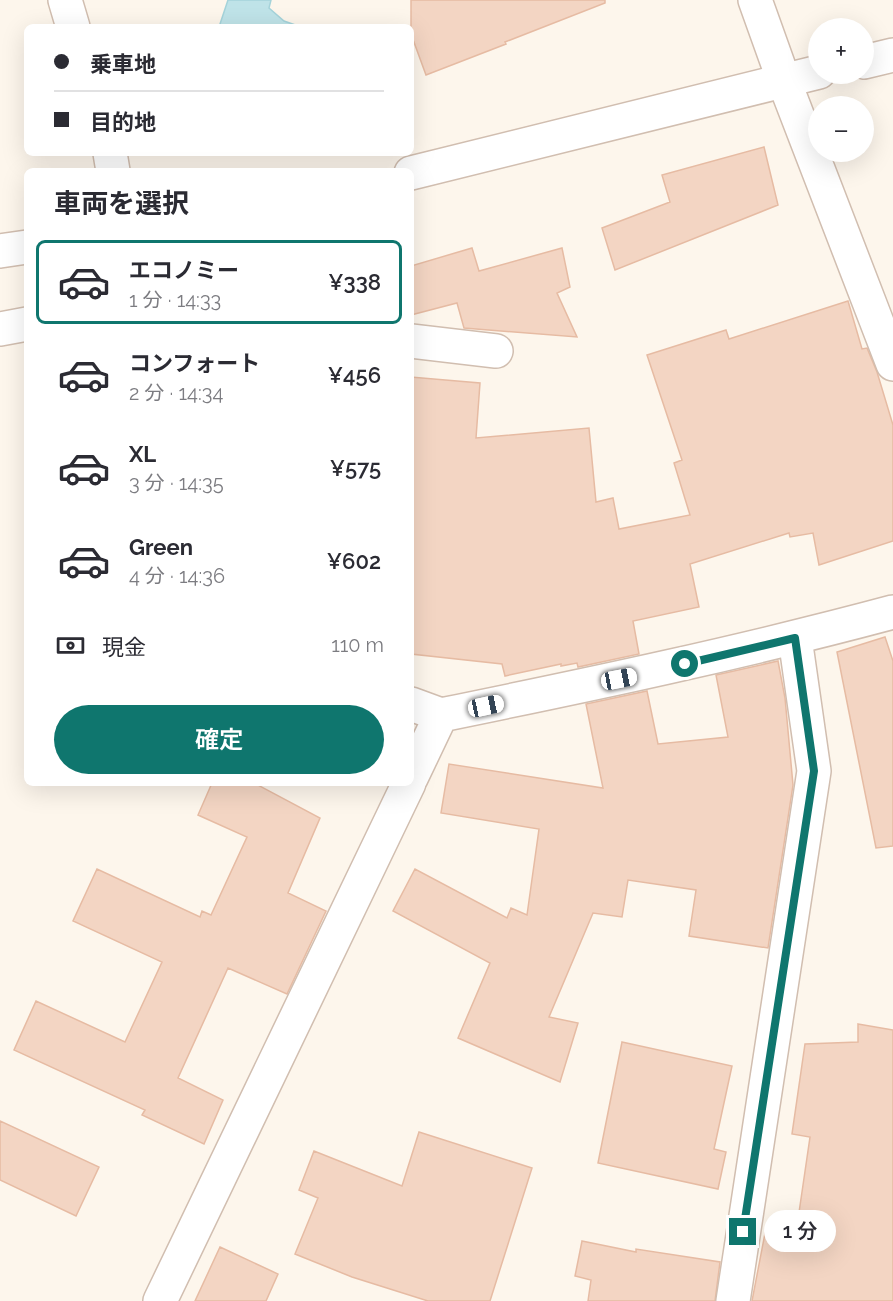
<!DOCTYPE html>
<html lang="ja">
<head>
<meta charset="utf-8">
<style>
	body { margin:0; font-family:Raleway,"Noto Sans JP",sans-serif; background:#f7f7f7; color:#2b2b33; height:100vh; display:flex; flex-direction:column; font-size:22px; white-space:nowrap }
	* { box-sizing:border-box; margin:0 }
	p { font-size:20px; color:#7c7c81 }
	.icon { flex:none; width:33px; height:33px; fill:none; stroke:currentColor; stroke-width:2; stroke-linecap:round; stroke-linejoin:round }
	.map { position:relative; flex:1; overflow:hidden }
	.sheet { position:absolute; left:24px; top:168px; width:390px; height:618px; display:flex; flex-direction:column; background:#fff; border-radius:9px; box-shadow:0 6px 24px #0002 }
	.sheet>* { flex:none }
	.top-card { position:absolute; left:24px; top:24px; width:390px; height:132px; border-radius:9px; box-shadow:0 6px 24px #0002; display:grid; align-content:center; height:132px; padding:0 30px; background:#fff }
	.buttons { position:absolute; left:808px; top:18px; display:grid; gap:12px }
	.buttons a { display:grid; place-items:center; width:66px; height:66px; border-radius:50%; background:#fff; box-shadow:0 6px 24px #0002; font-size:30px }
	.end { position:absolute; width:27px; height:27px; margin:-14px; border:8px solid #0f766e; background:#fff; box-shadow:0 0 0 3px #fff }
	.from { border-radius:50% }
	.bubble { position:absolute; height:42px; border-radius:21px; background:#fff; box-shadow:0 6px 24px #0002; font-size:20px; font-weight:600; line-height:42px; text-align:center }
	.car { position:absolute; width:18px; height:36px; margin:-18px -9px; border-radius:8px; box-shadow:0 0 4px 2px #0007; background:linear-gradient(#fff 24%,#345 0 40%,#fff 0 76%,#345 0 86%,#fff 0) }
	.top-card b { display:flex; align-items:center; gap:21px; height:57px; font-size:22px }
	.top-card b+b { border-top:2px solid #e1e1e2 }
	.top-card i { width:15px; height:15px; background:#2b2b33 }
	ul { padding:0; list-style:none }
	li { display:flex; align-items:center; gap:18px; height:84px; margin:0 12px 9px; padding:0 18px; border:3px solid transparent; border-radius:9px }
	li div { flex:1 }
	li b { display:block; font-size:22px }
	li em { font-style:normal; font-weight:600 }
	li.on { border-color:#0f766e }
	li>.icon { width:54px; height:54px; stroke-width:1.5 }
	h2 { padding:0 30px; font-size:27px; line-height:72px }
	.pay { display:flex; align-items:center; gap:15px; height:66px; padding:0 30px; font-size:22px }
	.pay p { margin-inline-start:auto }
	.action { display:flex; gap:12px; margin-top:auto; padding:12px 30px }
	.action a { flex:1; height:69px; border-radius:36px; background:#0f766e; color:#fff; font-size:24px; font-weight:600; line-height:69px; text-align:center }
	.map>svg:first-child { display:block }
</style>
</head>
<body>
<div class="map">
<svg width="893" height="1301" viewBox="0 0 893 1301">
	<rect width="100%" height="100%" fill="#fdf6ec"/>
	<path fill="#bfe3e8" stroke="#a5d3da" stroke-width="1.5" d="M 228,0 L 271,0 L 269,8 L 284,21 L 301,27 L 219,27 Z"/>
	<path fill="#f3d5c3" stroke="#e6bba3" stroke-width="1.5" d="M 411,0 L 605,0 L 605,3 L 505,42 L 506,44 L 426,75 L 411,34 Z
		M 764,147 L 778,205 L 615,270 L 602,228 L 670,202 L 662,175 Z
		M 472,248 L 479,271 L 562,248 L 570,287 L 557,293 L 577,337 L 464,328 L 457,303 L 411,315 L 411,266 Z
		M 848,301 L 862,349 L 867,348 L 877,372 L 893,425 L 893,541 L 819,565 L 813,533 L 790,537 L 789,533 L 690,564 L 699,607 L 633,621 L 639,654 L 578,667 L 577,663 L 561,666 L 561,664 L 505,676 L 502,664 L 411,654 L 411,377 L 480,383 L 476,438 L 589,428 L 596,502 L 613,498 L 619,529 L 690,515 L 674,463 L 682,460 L 647,355 L 726,330 L 729,339 Z
		M 885,637 L 893,661 L 893,846 L 876,848 L 837,652 Z
		M 778,661 L 785,698 L 793,785 L 768,948 L 689,936 L 696,890 L 628,880 L 622,917 L 593,913 L 549,1017 L 578,1023 L 560,1082 L 458,1038 L 490,963 L 393,911 L 415,869 L 507,918 L 511,908 L 527,915 L 539,829 L 441,813 L 449,764 L 603,788 L 586,704 L 647,691 L 658,744 L 728,737 L 716,675 Z
		M 212,783 L 254,783 L 320,818 L 288,893 L 326,911 L 287,994 L 228,968 L 178,1078 L 223,1100 L 204,1144 L 142,1115 L 145,1110 L 14,1050 L 36,1001 L 125,1042 L 162,962 L 73,921 L 97,869 L 200,917 L 202,911 L 211,915 L 247,837 L 198,815 Z
		M 858,1024 L 893,1030 L 893,1301 L 752,1301 L 766,1228 L 796,1233 L 810,1137 L 792,1134 L 805,1044 L 858,1042 Z
		M 622,1042 L 732,1066 L 714,1149 L 726,1152 L 718,1189 L 598,1163 Z
		M 0,1121 L 99,1167 L 76,1216 L 0,1180 Z
		M 419,1132 L 532,1168 L 490,1301 L 428,1301 L 352,1277 L 295,1254 L 318,1198 L 299,1190 L 314,1151 L 402,1186 Z
		M 582,1241 L 636,1252 L 636,1249 L 720,1262 L 715,1301 L 588,1301 L 591,1280 L 575,1276 Z
		M 220,1247 L 278,1274 L 266,1301 L 195,1301 Z"/>
	<g fill="none" stroke-linecap="round" stroke-linejoin="round">
		<defs>
			<path id="minor" d="M 755,0 L 784,81 L 893,364
				M 0,329 L 27,324
				M 411,341 L 496,351
				M 411,704 L 441,715
				M 411,778 L 441,715 C 593,684 744,652 893,612
				M 160,1301 L 409,783
				M 733,1301 L 814,771 L 795,638"/>
			<path id="tertiary" d="M 65,0 L 73,27
				M 864,62 L 893,55
				M 110,153 L 113,171
				M 411,173 L 819,72
				M 0,251 L 27,247"/>
		</defs>
		<use href="#minor" stroke="#d1beb0" stroke-width="36"/>
		<use href="#tertiary" stroke="#d1beb0" stroke-width="36"/>
		<use href="#minor" stroke="#fff" stroke-width="33"/>
		<use href="#tertiary" stroke="#fff" stroke-width="33"/>
	</g>
	<g fill="none" stroke-linecap="round" stroke-linejoin="round">
		<path stroke="#0f766e" stroke-width="8" d="M 685,664 L 795,638 L 814,771 L 743,1232"/>
	</g>
</svg>
<div class="buttons">
<a>+</a>
<a>−</a>
</div>
<i class="end from" style="left:685px;top:664px"></i>
<i class="end" style="left:743px;top:1232px"></i>
<div class="bubble" style="left:764px;top:1210px;width:72px">1 分</div>
<i class="car" style="left:619px;top:679px;rotate:79deg"></i>
<i class="car" style="left:486px;top:706px;rotate:78deg"></i>
<div class="top-card">
<b><i class="from"></i>乗車地</b>
<b><i></i>目的地</b>
</div>
<section class="sheet">
<h2>車両を選択</h2>
<ul>
<li class="on"><svg class="icon" aria-label="car" viewBox="0 0 24 24"><path d="M5 17H2v-5l4-1 3-4h7l3 4 3 1v5h-3M9 17h6M6 11h13"/><circle cx="7" cy="17" r="2"/><circle cx="17" cy="17" r="2"/></svg><div><b>エコノミー</b><p>1 分 · 14:33</p></div><em>¥338</em></li>
<li><svg class="icon" aria-label="car" viewBox="0 0 24 24"><path d="M5 17H2v-5l4-1 3-4h7l3 4 3 1v5h-3M9 17h6M6 11h13"/><circle cx="7" cy="17" r="2"/><circle cx="17" cy="17" r="2"/></svg><div><b>コンフォート</b><p>2 分 · 14:34</p></div><em>¥456</em></li>
<li><svg class="icon" aria-label="car" viewBox="0 0 24 24"><path d="M5 17H2v-5l4-1 3-4h7l3 4 3 1v5h-3M9 17h6M6 11h13"/><circle cx="7" cy="17" r="2"/><circle cx="17" cy="17" r="2"/></svg><div><b>XL</b><p>3 分 · 14:35</p></div><em>¥575</em></li>
<li><svg class="icon" aria-label="car" viewBox="0 0 24 24"><path d="M5 17H2v-5l4-1 3-4h7l3 4 3 1v5h-3M9 17h6M6 11h13"/><circle cx="7" cy="17" r="2"/><circle cx="17" cy="17" r="2"/></svg><div><b>Green</b><p>4 分 · 14:36</p></div><em>¥602</em></li>
</ul>
<div class="pay"><svg class="icon" aria-label="cash" viewBox="0 0 24 24"><path d="M3 7h18v10H3z"/><circle cx="12" cy="12" r="2"/></svg>現金<p>110 m</p></div>
<div class="action"><a>確定</a></div>
</section>
</div>
</body>
</html>
